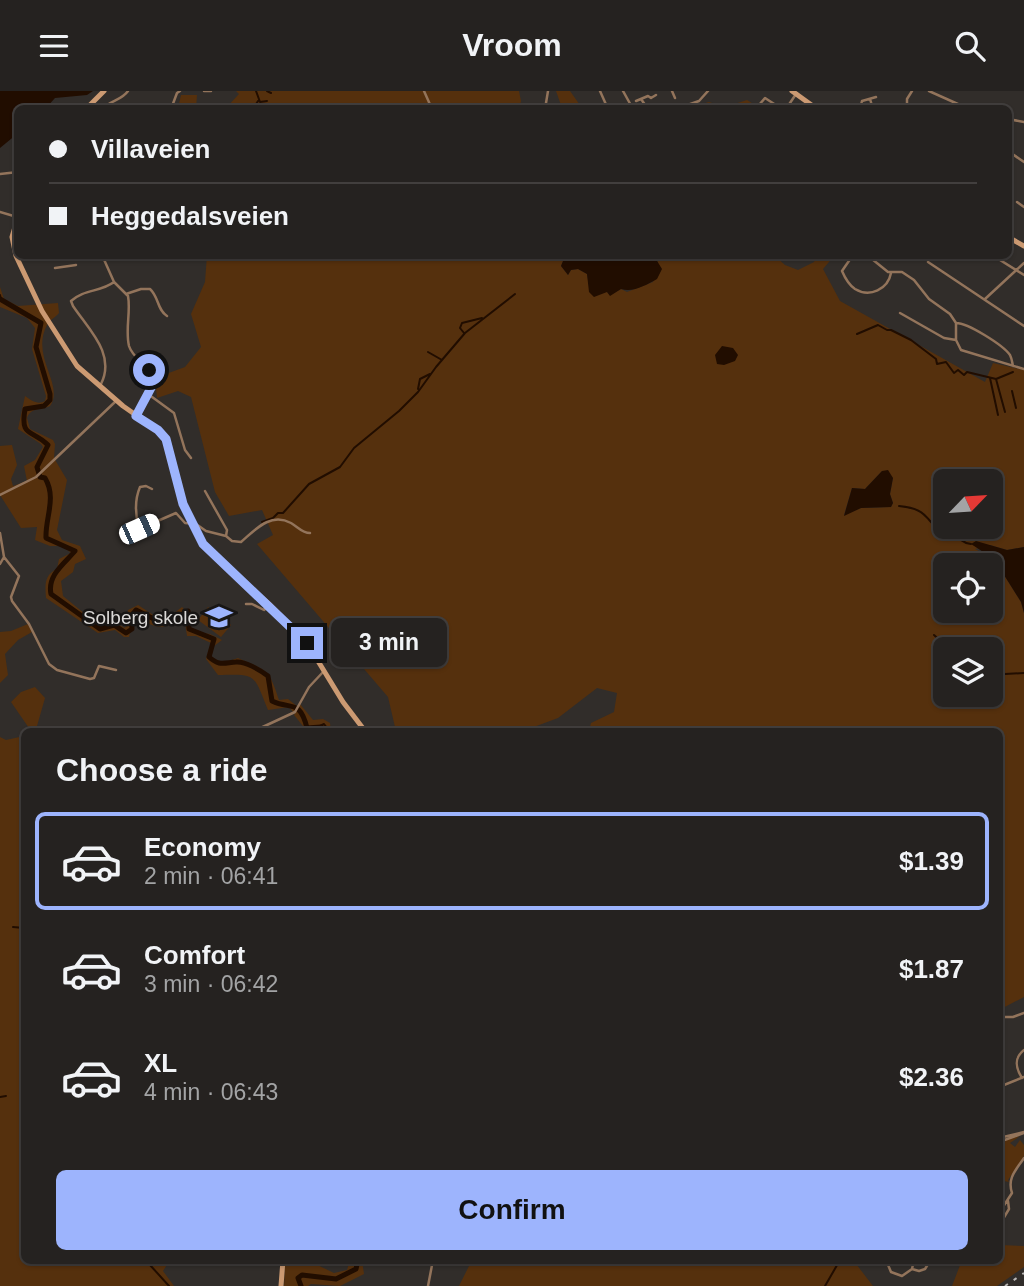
<!DOCTYPE html>
<html lang="en">
<head>
<meta charset="utf-8">
<style>
	body { margin:0; font-family:Arial,sans-serif; background:#312f2d; color:#f1f3f6; height:100vh; display:flex; flex-direction:column; font-size:26px; white-space:nowrap }
	* { box-sizing:border-box; margin:0 }
	p { font-size:23px; color:#a3a4a5 }
	.icon { flex:none; width:38px; height:38px; fill:none; stroke:currentColor; stroke-width:2; stroke-linecap:round; stroke-linejoin:round }
	.map { position:relative; flex:1; overflow:hidden }
	.drawer { position:absolute; left:21px; top:637px; width:982px; height:536px; display:flex; flex-direction:column; background:#252220; border-radius:10px; box-shadow:0 2px 5px #0004,0 0 0 2px #423f3e }
	.drawer>* { flex:none }
	.top-card { position:absolute; left:14px; top:14px; width:998px; height:154px; border-radius:10px; box-shadow:0 2px 5px #0004,0 0 0 2px #423f3e; display:grid; align-content:center; height:154px; padding:0 35px; background:#252220 }
	.needle { width:46px; rotate:65deg }
	.buttons { position:absolute; left:933px; top:378px; display:grid; gap:14px }
	.buttons a { display:grid; place-items:center; width:70px; height:70px; border-radius:10px; background:#252220; box-shadow:0 2px 5px #0004,0 0 0 2px #423f3e; font-size:35px }
	.end { position:absolute; width:32px; height:32px; margin:-16px; border:9px solid #9db4fd; background:#111; box-shadow:0 0 0 4px #111 }
	.from { border-radius:50% }
	.bubble { position:absolute; height:49px; border-radius:10px; background:#252220; box-shadow:0 2px 5px #0004,0 0 0 2px #423f3e; font-size:23px; font-weight:600; line-height:49px; text-align:center }
	.car { position:absolute; width:21px; height:42px; margin:-21px -10px; border-radius:9px; box-shadow:0 0 5px 2px #0007; background:linear-gradient(#fff 24%,#345 0 40%,#fff 0 76%,#345 0 86%,#fff 0) }
	.top-card b { display:flex; align-items:center; gap:24px; height:66px; font-size:26px }
	.top-card b+b { border-top:2px solid #423f3e }
	.top-card i { width:18px; height:18px; background:#f1f3f6 }
	ul { padding:0; list-style:none }
	li { display:flex; align-items:center; gap:21px; height:98px; margin:0 14px 10px; padding:0 21px; border:4px solid transparent; border-radius:10px }
	li div { flex:1 }
	li b { display:block; font-size:26px }
	li em { font-style:normal; font-weight:600 }
	li.current { border-color:#9db4fd }
	li>.icon { width:63px; height:63px; stroke-width:1.5 }
	h2 { padding:0 35px; font-size:32px; line-height:84px }
	.cta { display:flex; gap:14px; margin-top:auto; padding:14px 35px }
	.cta a { flex:1; height:80px; border-radius:10px; background:#9db4fd; color:#111; font-size:28px; font-weight:600; line-height:80px; text-align:center }
	header { display:flex; justify-content:space-between; align-items:center; height:91px; padding:0 35px; background:#252220; font-size:32px; font-weight:600 }
	.map>svg:first-child { display:block }
</style>
</head>
<body>
<header><svg class="icon" aria-label="menu" viewBox="0 0 24 24"><path d="M4 6h16M4 12h16M4 18h16"/></svg>Vroom<svg class="icon" aria-label="search" viewBox="0 0 24 24"><circle cx="10" cy="10" r="6"/><path d="M15 15l6 6"/></svg></header>
<div class="map">
<svg width="1024" height="1195" viewBox="0 0 1024 1195">
	<rect width="100%" height="100%" fill="#312d2a"/>
	<path fill="#55300d" fill-rule="evenodd" d="M 236,0 L 519,0 L 521,10 L 519,18 L 225,18 L 239,3 Z
		M 556,0 L 570,0 L 582,17 L 562,17 Z
		M 181,4 L 197,4 L 196,17 L 178,17 Z
		M 747,9 L 755,14 L 753,17 L 688,17 L 709,11 L 725,16 Z
		M 207,164 L 565,165 L 561,175 L 568,184 L 571,179 L 578,178 L 587,183 L 589,195 L 607,201 L 610,204 L 621,198 L 627,201 L 653,191 L 658,171 L 654,165 L 775,165 L 785,174 L 798,179 L 814,171 L 818,165 L 834,165 L 823,178 L 840,210 L 985,291 L 993,272 L 1024,279 L 1024,456 L 1007,459 L 990,454 L 975,458 L 994,468 L 1021,511 L 1024,522 L 1024,906 L 999,919 L 999,640 L 589,640 L 591,632 L 614,621 L 617,602 L 597,597 L 558,627 L 523,640 L 402,640 L 395,636 L 388,606 L 257,453 L 273,444 L 262,419 L 229,425 L 215,401 L 191,306 L 178,300 L 157,307 L 155,287 L 185,276 L 201,256 L 191,223 L 205,191 ZM 882,380 L 893,387 L 890,403 L 893,412 L 891,416 L 861,417 L 844,424 L 852,397 L 865,398 ZM 945,390 L 990,390 L 990,436 L 945,436 ZM 945,474 L 990,474 L 990,520 L 945,520 ZM 945,558 L 990,558 L 990,604 L 945,604 Z
		M 0,196 L 4,208 L 18,215 L 58,212 L 59,222 C 55,227 49,229 47,234 C 30,266 65,294 50,315 C 41,319 31,316 27,327 L 30,338 L 53,349 L 55,353 L 54,367 L 67,389 L 57,439 L 62,449 L 80,455 L 86,468 L 75,473 L 73,481 L 61,490 L 63,505 L 101,536 L 114,531 L 125,537 L 128,519 L 138,514 L 161,529 L 169,526 L 182,516 L 195,529 L 190,536 L 193,541 L 210,543 L 222,549 L 214,555 L 211,566 L 223,572 L 238,567 C 267,580 269,578 279,609 L 288,608 L 298,616 L 300,613 L 313,629 L 323,628 L 330,632 L 331,640 L 307,640 L 294,624 L 297,619 L 294,622 L 289,616 L 268,619 C 253,583 258,583 218,584 L 206,568 L 211,552 L 196,545 L 187,545 L 185,532 L 180,529 C 159,541 155,535 134,526 L 129,546 L 124,546 L 115,539 L 98,542 L 46,507 C 45,494 44,484 57,478 L 59,468 L 71,462 L 63,455 L 50,455 L 35,449 L 37,436 L 21,437 L 0,404 L 0,355 L 12,354 L 17,374 L 11,388 L 13,395 L 27,390 L 24,375 L 35,369 L 43,356 L 41,353 L 18,338 L 25,305 C 32,310 38,314 45,310 L 46,305 L 32,258 L 35,237 L 27,227 L 0,216 Z
		M 208,516 L 231,534 L 221,546 L 198,529 Z
		M 28,533 L 32,541 L 18,549 L 5,563 L 8,584 L 0,592 L 0,541 L 11,540 Z
		M 35,596 L 45,607 L 37,635 L 40,640 L 31,640 L 11,611 L 21,601 Z
		M 24,645 L 24,1169 L 170,1169 L 163,1180 L 174,1195 L 0,1195 L 0,646 L 6,649 Z
		M 1020,1045 L 1010,1052 L 1015,1056 L 1020,1049 L 1024,1054 L 1024,1065 L 1008,1089 L 1009,1091 L 999,1089 L 999,1059 L 1007,1048 Z
		M 999,1154 L 1024,1155 L 1024,1176 L 997,1195 L 952,1195 L 962,1169 L 999,1169 Z
		M 288,1169 L 307,1169 L 334,1182 L 347,1179 L 350,1169 L 362,1169 L 364,1183 L 340,1195 L 311,1193 L 308,1195 L 284,1195 L 285,1175 Z
		M 463,1169 L 853,1169 L 873,1195 L 459,1195 L 470,1173 Z"/>
	<path fill="#210d00" d="M 0,0 L 93,0 L 87,4 L 55,7 L 46,17 L 18,18 L 17,43 L 0,57 Z
		M 654,165 L 662,178 L 657,188 C 646,194 633,202 621,198 L 610,205 L 607,201 L 594,206 L 589,201 L 587,183 L 578,178 L 571,179 L 568,184 L 561,175 L 565,165 Z
		M 722,255 L 733,257 L 738,264 L 735,270 L 724,274 L 717,273 L 715,264 Z
		M 888,379 L 893,387 L 890,403 L 893,412 L 891,416 L 861,417 L 844,425 L 852,397 L 865,398 L 882,380 Z
		M 976,450 L 1007,459 L 1024,456 L 1024,522 L 1021,511 L 994,468 L 971,453 Z"/>
	<g fill="none" stroke-linecap="round" stroke-linejoin="round">
		<path stroke="#210d00" stroke-width="2" d="M 256,0 L 260,11 L 267,10
			M 267,0 L 271,2
			M 253,18 L 258,10
			M 0,204 L 1,209
			M 464,242 L 460,237 L 462,232 L 482,227
			M 857,243 L 878,234 L 887,239 L 891,239 L 911,249 L 936,268 L 937,273 L 946,271 L 954,282 L 958,279 L 964,284 L 967,281 L 996,288 L 1013,281
			M 428,261 L 442,269
			M 990,287 L 998,324
			M 996,288 L 1005,321
			M 418,298 L 420,288 L 430,283
			M 1012,300 L 1016,317
			M 899,415 C 920,417 924,422 936,437 C 941,442 951,443 957,446 C 963,450 963,452 971,453
			M 262,431 L 273,427 L 278,422 L 283,422 L 309,393 L 340,376 L 354,357 L 399,320 L 418,301 L 436,276 L 465,242 L 515,203
			M 934,544 L 944,553 L 962,558
			M 990,578 L 1005,583 L 1024,582
			M 318,636 L 324,633 L 327,637 L 326,640
			M 13,836 L 24,837
			M 0,1006 L 6,1005
			M 133,1171 L 150,1174 L 169,1195
			M 825,1195 L 840,1169"/>
		<path stroke="#210d00" stroke-width="5" d="M 0,208 L 41,232 L 36,256 L 50,303 L 50,309 L 44,315 L 25,318 C 20,347 32,338 48,354 L 37,376 L 40,386 L 45,387 C 57,407 45,427 46,447 L 75,460 C 65,472 47,484 51,503 L 100,538 L 114,534 L 126,542 L 132,538 L 131,525 L 136,519 L 162,532 L 167,532 L 188,520 L 189,538 L 214,548 L 209,566 C 219,575 223,572 236,571 C 245,570 260,579 268,585 L 272,610 C 291,619 300,608 307,637 L 321,636 L 325,640
			M 301,1195 L 298,1187 L 302,1184 L 336,1188 L 356,1178 L 358,1169"/>
		<path stroke="#93745b" stroke-width="2.5" d="M 204,0 L 211,0
			M 424,0 L 432,18
			M 600,0 L 608,18
			M 623,0 L 633,18
			M 672,0 L 675,7
			M 929,0 L 969,18
			M 641,8 L 648,18
			M 870,8 L 873,18
			M 636,10 L 648,5 L 651,7 L 656,4
			M 103,18 C 110,9 121,10 128,0
			M 171,18 L 177,2 L 180,0
			M 545,18 L 548,0
			M 676,18 L 699,10 L 708,0
			M 761,18 L 759,14 L 765,7 L 782,18
			M 786,18 L 796,3
			M 860,18 L 862,10 L 876,6
			M 907,18 L 907,8 L 912,0
			M 1008,28 L 1024,31
			M 1008,60 L 1024,71
			M 0,83 L 18,81
			M 1017,111 L 1024,116
			M 0,121 L 17,126
			M 102,164 L 114,191 L 128,205 C 131,221 125,238 129,255 C 134,271 157,277 152,296 C 150,305 141,315 136,325
			M 161,164 L 175,164
			M 853,164 L 842,180 C 845,187 849,194 855,198 C 870,207 888,198 891,182
			M 867,164 L 888,181 L 902,181 L 914,189 L 929,208 L 950,223 L 956,232 L 956,249 L 961,259 L 1024,278
			M 992,164 L 1024,184
			M 785,167 L 789,164
			M 928,171 L 1024,235
			M 55,177 L 76,174
			M 126,203 L 141,198 L 150,198 C 159,206 157,219 167,225
			M 985,208 L 1024,172
			M 900,222 L 944,247 L 956,249
			M 956,232 C 968,232 1003,254 1010,264 C 1012,268 1012,271 1013,275
			M 101,293 C 116,263 89,239 73,215 L 71,210 C 84,198 101,201 114,191
			M 148,303 L 174,322 L 185,359 L 191,367
			M 152,398 L 146,395 L 140,396 C 134,410 135,423 139,438 L 176,422 L 185,432 L 196,433 L 206,440 L 226,445 L 227,439 L 205,400
			M 0,404 L 36,386 L 116,310
			M 0,442 L 4,466 L 0,473
			M 226,445 L 232,450 L 241,451 C 255,439 270,421 291,432 C 298,436 302,442 310,442
			M 4,466 L 19,485 L 11,506 L 12,510 L 29,533 L 49,573 L 57,579 L 90,588 L 94,587 L 99,575 L 116,579
			M 246,513 L 252,513 L 264,519 L 270,514
			M 254,640 L 295,621 L 309,596 L 324,580
			M 999,926 L 1013,926 L 1024,922
			M 1022,987 C 1015,976 1014,967 1024,959
			M 999,996 L 1024,986
			M 999,1047 L 1024,1041
			M 999,1051 L 1024,1042
			M 999,1122 L 1012,1102 C 1007,1087 1016,1079 1024,1067
			M 1000,1133 L 1009,1118 L 1008,1110
			M 886,1169 L 891,1181 L 902,1185 L 912,1178 L 914,1169
			M 912,1178 L 919,1180 L 925,1178 L 930,1170
			M 428,1195 L 433,1169"/>
		<path stroke="#cc9a72" stroke-width="5" d="M 792,0 L 817,18
			M 86,18 L 104,0
			M 18,126 L 12,146 L 16,165 L 42,220 L 77,275 L 123,315 L 163,343 L 168,354 L 183,413 L 200,448 L 225,475 L 270,514 L 307,552 L 343,611 L 365,640
			M 1008,146 L 1024,155
			M 281,1195 L 283,1169"/>
		<path stroke="#b9b6b4" stroke-width="2" stroke-dasharray="3.5 7" stroke-linecap="butt" d="M 1005,1195 L 1024,1182"/>
	</g>
	<g fill="none" stroke-linecap="round" stroke-linejoin="round">
		<path stroke="#9db4fd" stroke-width="9" d="M 149,279 L 152,295 L 136,325 L 158,339 L 166,348 L 183,413 L 203,453 L 307,552"/>
	</g>
	<defs>
		<symbol id="school-bare" viewBox="-9 -9 18 18"><path d="M0-5L7-2L0 1L-7-2ZM-4 1L0 2.5L4 1V4Q0 6-4 4Z" fill="#9db4fd" stroke="#181615" stroke-width="2.5" paint-order="stroke"/></symbol>
	</defs>
	<g fill-rule="evenodd">
		<use href="#school-bare" x="200" y="507" width="38" height="38"/>
	</g>
	<g text-anchor="middle" dominant-baseline="central" stroke-width="5" stroke-linejoin="round" paint-order="stroke">
		<g font-size="19" fill="#dbd9d7" stroke="#181615" text-anchor="end">
			<text x="198" y="526">Solberg skole</text>
		</g>
	</g>
</svg>
<div class="buttons">
<a><svg class="needle" viewBox="-14 -14 28 28"><path d="M0-13l5 13h-10z" fill="#e53935"/><path d="M0 13l5-13h-10z" fill="#a3a4a5"/></svg></a>
<a><svg class="icon" aria-label="locate" viewBox="0 0 24 24"><circle cx="12" cy="12" r="6"/><path d="M12 2v4M12 18v4M2 12h4M18 12h4"/></svg></a>
<a><svg class="icon" aria-label="layers" viewBox="0 0 24 24"><path d="M12 4l9 5-9 5-9-5zM3 14l9 5 9-5"/></svg></a>
</div>
<i class="end from" style="left:149px;top:279px"></i>
<i class="end" style="left:307px;top:552px"></i>
<div class="bubble" style="left:331px;top:527px;width:116px">3 min</div>
<i class="car" style="left:139px;top:438px;rotate:66deg"></i>
<div class="top-card">
<b><i class="from"></i>Villaveien</b>
<b><i></i>Heggedalsveien</b>
</div>
<section class="drawer">
<h2>Choose a ride</h2>
<ul>
<li class="current"><svg class="icon" aria-label="car" viewBox="0 0 24 24"><path d="M5 17H2v-5l4-1 3-4h7l3 4 3 1v5h-3M9 17h6M6 11h13"/><circle cx="7" cy="17" r="2"/><circle cx="17" cy="17" r="2"/></svg><div><b>Economy</b><p>2 min · 06:41</p></div><em>$1.39</em></li>
<li><svg class="icon" aria-label="car" viewBox="0 0 24 24"><path d="M5 17H2v-5l4-1 3-4h7l3 4 3 1v5h-3M9 17h6M6 11h13"/><circle cx="7" cy="17" r="2"/><circle cx="17" cy="17" r="2"/></svg><div><b>Comfort</b><p>3 min · 06:42</p></div><em>$1.87</em></li>
<li><svg class="icon" aria-label="car" viewBox="0 0 24 24"><path d="M5 17H2v-5l4-1 3-4h7l3 4 3 1v5h-3M9 17h6M6 11h13"/><circle cx="7" cy="17" r="2"/><circle cx="17" cy="17" r="2"/></svg><div><b>XL</b><p>4 min · 06:43</p></div><em>$2.36</em></li>
</ul>
<div class="cta"><a>Confirm</a></div>
</section>
</div>
</body>
</html>
